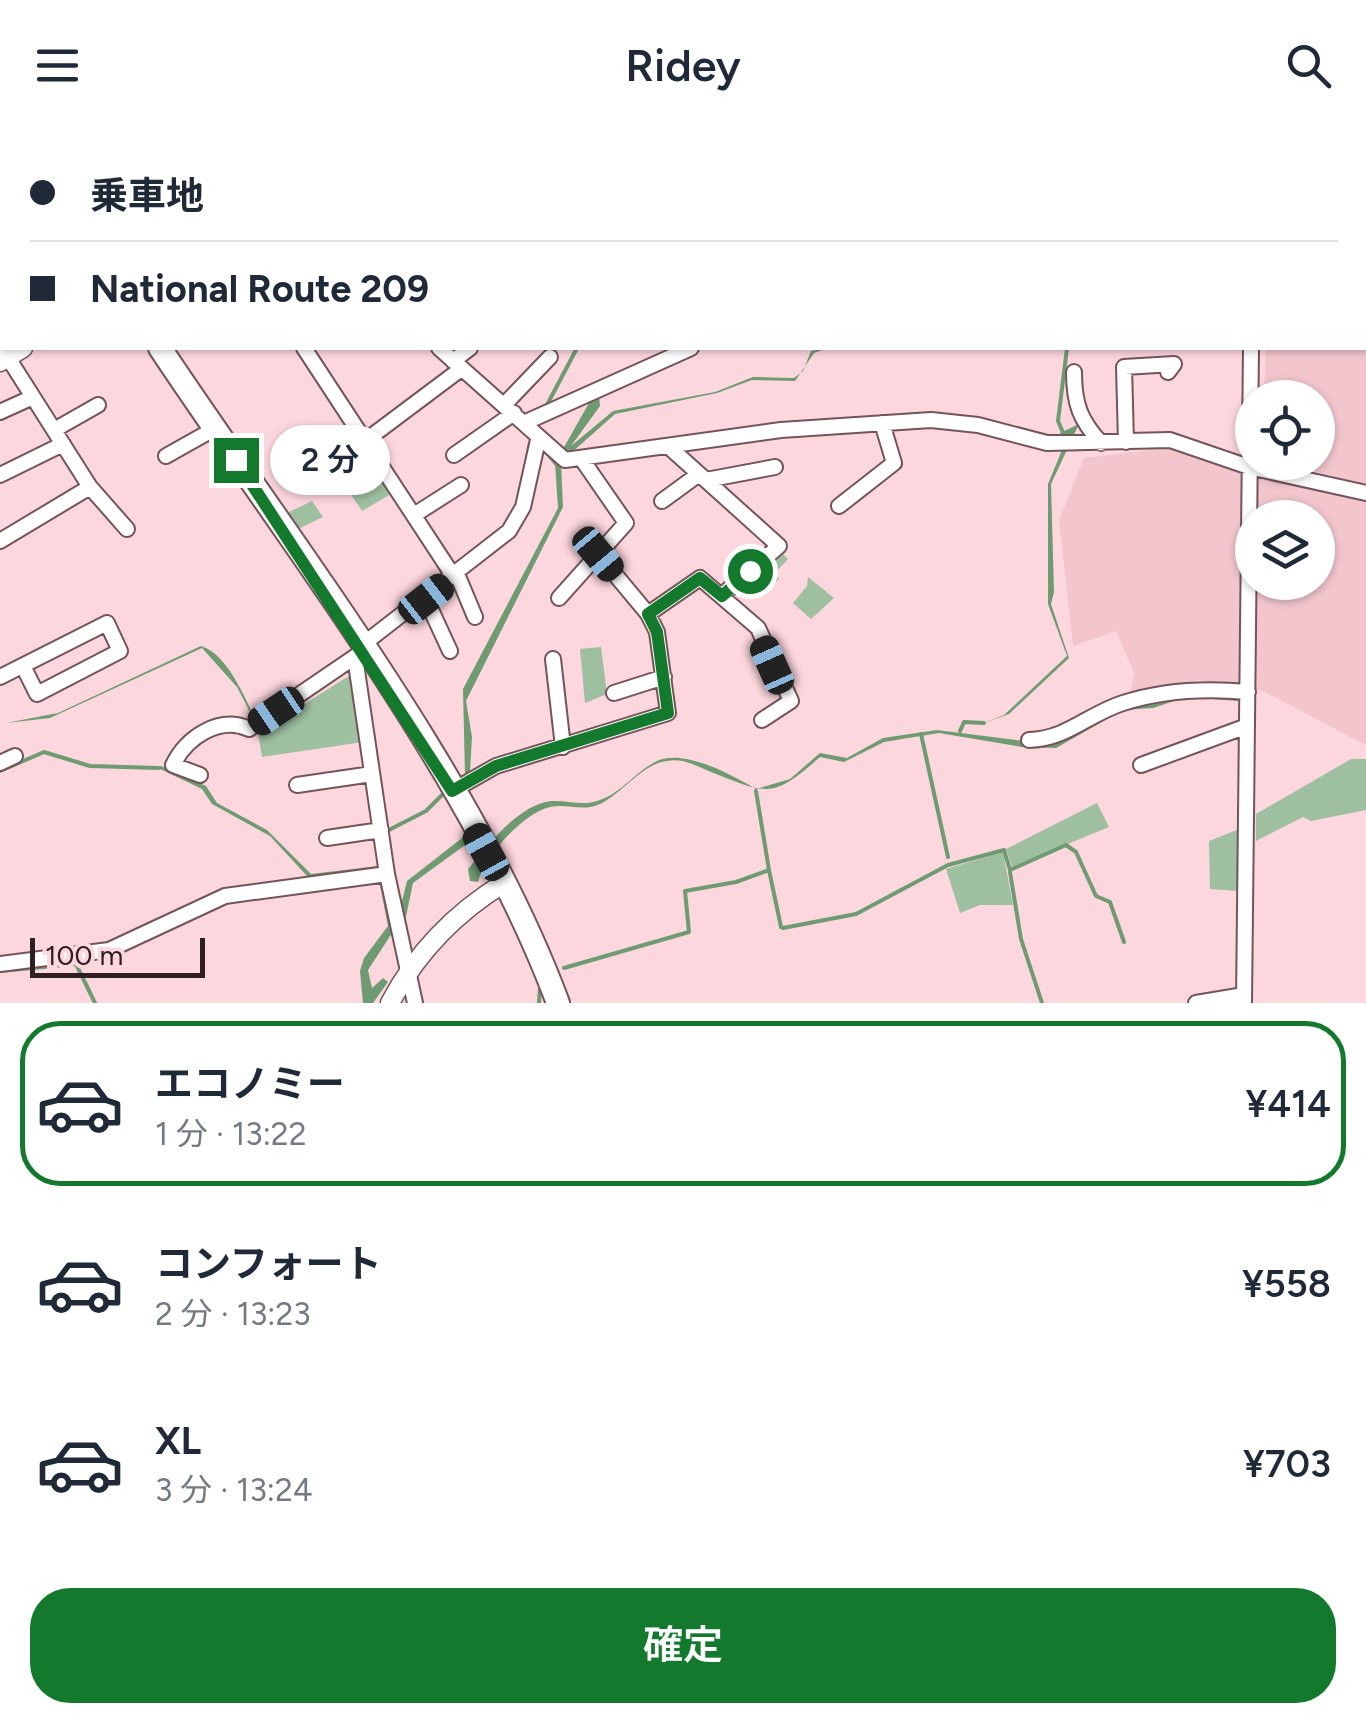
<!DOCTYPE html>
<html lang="ja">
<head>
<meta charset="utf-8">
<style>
	body { margin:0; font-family:Figtree,"Noto Sans JP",sans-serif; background:#f2f2f3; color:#1f2937; height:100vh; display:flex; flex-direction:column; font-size:38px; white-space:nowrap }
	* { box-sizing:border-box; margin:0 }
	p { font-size:32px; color:#747a83 }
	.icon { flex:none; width:55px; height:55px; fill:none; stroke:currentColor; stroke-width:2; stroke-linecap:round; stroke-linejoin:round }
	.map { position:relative; height:873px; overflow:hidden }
	.panel { display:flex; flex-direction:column; background:#fff; flex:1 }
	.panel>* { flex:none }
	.hud { position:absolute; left:0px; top:0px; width:1368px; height:220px; box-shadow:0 2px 8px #0004; display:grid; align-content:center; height:220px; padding:0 30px; background:#fff }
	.controls { position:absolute; left:1235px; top:250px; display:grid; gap:20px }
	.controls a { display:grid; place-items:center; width:100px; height:100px; border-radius:50%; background:#fff; box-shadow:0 2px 8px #0004; font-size:50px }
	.scale { position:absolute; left:30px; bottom:25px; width:175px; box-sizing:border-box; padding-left:10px; border:5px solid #2d1f22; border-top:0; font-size:28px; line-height:35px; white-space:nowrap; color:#2d1f22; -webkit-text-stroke:8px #fdd7de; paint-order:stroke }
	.end { position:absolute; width:45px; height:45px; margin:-22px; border:12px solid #137a2d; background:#fff; box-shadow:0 0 0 5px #fff }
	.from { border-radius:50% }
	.bubble { position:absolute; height:70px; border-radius:35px; background:#fff; box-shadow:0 2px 8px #0004; font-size:32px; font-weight:600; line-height:70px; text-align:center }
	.car { position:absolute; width:30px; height:60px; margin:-30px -15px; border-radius:12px; box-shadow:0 0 8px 2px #0007; background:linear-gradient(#222 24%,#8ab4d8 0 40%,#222 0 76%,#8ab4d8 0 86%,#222 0) }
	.hud b { display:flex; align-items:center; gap:35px; height:95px; font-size:38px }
	.hud b+b { border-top:2px solid #e0e1e3 }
	.hud i { width:25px; height:25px; background:#1f2937 }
	ul { padding:18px 0 0; list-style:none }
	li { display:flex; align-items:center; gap:30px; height:165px; margin:0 20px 15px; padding:0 10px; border:5px solid transparent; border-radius:40px }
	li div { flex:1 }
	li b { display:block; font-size:38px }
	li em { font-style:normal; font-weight:600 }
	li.current { border-color:#137a2d }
	li>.icon { width:90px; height:90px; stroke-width:1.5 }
	.button { display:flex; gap:20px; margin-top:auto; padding:20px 30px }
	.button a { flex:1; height:115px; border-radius:40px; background:#137a2d; color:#fff; font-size:40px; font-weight:600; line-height:115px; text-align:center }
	header { display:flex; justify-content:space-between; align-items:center; height:130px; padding:0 30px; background:#fff; font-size:45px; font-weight:600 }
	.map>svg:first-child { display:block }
</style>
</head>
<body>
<header><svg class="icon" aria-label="menu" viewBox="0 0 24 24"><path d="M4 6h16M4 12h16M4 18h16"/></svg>Ridey<svg class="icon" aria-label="search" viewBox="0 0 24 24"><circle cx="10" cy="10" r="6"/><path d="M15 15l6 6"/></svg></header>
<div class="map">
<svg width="1366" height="873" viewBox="0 0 1366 873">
	<rect width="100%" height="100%" fill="#fdd7de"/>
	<path fill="#f3c6ce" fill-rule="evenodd" d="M 1366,61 L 1366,356 L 1286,333 L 1318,332 L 1318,268 L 1264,267 L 1266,218 L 1365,218 Z
		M 1164,318 L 1366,368 L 1366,615 L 1263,561 L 1197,550 L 1129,568 L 1134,543 L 1116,501 L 1073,516 L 1059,390 L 1084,328 ZM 1252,388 L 1318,388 L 1318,452 L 1252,452 Z"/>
	<path fill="#9ebfa0" d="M 371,332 L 391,364 L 362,381 L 342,351 Z
		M 312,371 L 323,387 L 294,401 L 285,384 Z
		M 782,423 L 788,429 L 775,443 L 779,449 L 770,458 L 754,442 Z
		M 808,447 L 834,468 L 811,489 L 793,473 L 807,456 Z
		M 601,517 L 607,564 L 585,573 L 580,519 Z
		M 352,544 L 363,612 L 262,627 L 258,603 Z
		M 1351,629 L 1366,629 L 1366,680 L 1311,691 L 1303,687 L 1256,711 L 1256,684 Z
		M 1097,673 L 1109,697 L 1012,737 L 1006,719 Z
		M 1237,700 L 1237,761 L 1210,759 L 1209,711 Z
		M 1003,722 L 1013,775 L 980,775 L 960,783 L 946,739 Z"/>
	<path fill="#6f9b72" d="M 828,218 L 814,223 L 795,251 L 752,250 L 717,263 L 615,284 L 561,332 L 563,377 L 466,571 L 472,607 L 470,642 L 465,646 L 463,559 L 558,378 L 555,333 L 593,266 L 599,266 L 600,276 L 571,316 L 613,281 L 715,262 L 753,247 L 794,248 L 803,241 L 811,221 Z
		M 1079,294 L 1051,354 L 1054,462 L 1051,474 L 1069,528 L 1009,584 L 981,594 L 1004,585 L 1067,526 L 1048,474 L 1048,354 L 1062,320 L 1060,303 Z
		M 201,516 C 225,523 242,561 252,582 L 257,583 L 350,522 L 258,584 L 251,584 L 237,557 L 202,518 L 50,588 L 6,593 L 58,583 Z
		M 1189,564 L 1238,565 L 1238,571 L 1186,567 L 1153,578 L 1123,580 L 1056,618 L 1022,617 L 939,603 L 884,612 L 844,632 L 820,627 C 772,670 767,664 711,642 C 696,636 684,628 667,631 C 644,633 623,662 602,673 C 582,683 570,673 550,677 C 523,683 484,727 478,752 L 470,751 L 468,739 C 488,715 518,675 551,671 C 566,670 582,676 597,671 C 621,664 634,643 655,632 C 682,617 732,645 756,659 L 790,649 L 820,623 L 847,628 L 883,608 L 937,600 L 1055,615 L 1124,577 L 1151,575 Z
		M 161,636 L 206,656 L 217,673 L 267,700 L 311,744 L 378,736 L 399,783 L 407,751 L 462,708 L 466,699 L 472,710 L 413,753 L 404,796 L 394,800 L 368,840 L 372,858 L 383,848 L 388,852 L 373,873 L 363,873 L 360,841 L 364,828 L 388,796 L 377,740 L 308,747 L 270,706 L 212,674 L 202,659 L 158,638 Z"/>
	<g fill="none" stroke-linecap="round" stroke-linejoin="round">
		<path stroke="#6f9b72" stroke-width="4" d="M 712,2 L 714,0
			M 547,275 L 577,218
			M 1064,305 L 1058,291 L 1067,218
			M 545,321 L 557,335
			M 527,328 L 530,313
			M 960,601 L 964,592 L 984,593
			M 921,604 L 948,727
			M 0,641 L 44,622 L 90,636 L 159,638
			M 756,661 L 769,740
			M 385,702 L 426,681 L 444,663
			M 1010,742 L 1021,809 L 1042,873
			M 783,798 L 856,784 L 948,735 L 1004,720 L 1010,740 L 1066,715 L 1076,722 L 1096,766 L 1110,772 L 1124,812
			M 564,838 L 689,802 L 685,761 L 736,752 L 769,740 L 781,797
			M 0,841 L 76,834 L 95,873
			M 539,873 L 540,858"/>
		<defs>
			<path id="minor" d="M 162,0 L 164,2
				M 524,0 L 525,2
				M 613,0 L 636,2
				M 1191,0 L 1192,2
				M 469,2 L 474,0
				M 1253,2 L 1253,0
				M 0,41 L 2,39
				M 0,116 L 2,115
				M 0,215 L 90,357 L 127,399
				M 304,218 L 454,447
				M 439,218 L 565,330 L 781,300 L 931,290 L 978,295 L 1047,313 L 1170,310 L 1249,337 L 1366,363
				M 453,231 L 470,218
				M 1074,242 C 1074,274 1080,290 1101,313
				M 504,275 L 550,227
				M 0,282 L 33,267
				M 526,292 L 691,218
				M 54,300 L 98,275
				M 365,311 L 461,239
				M 1126,312 L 1124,237 L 1174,234 L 1168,242
				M 668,316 L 779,416 L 721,466
				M 454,325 L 514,283
				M 166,326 L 214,299
				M 0,345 L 63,314
				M 706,350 L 775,337
				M 662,371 L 699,344
				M 839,376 L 894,333 L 882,293
				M 414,385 L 461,355
				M 0,411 L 90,357
				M 457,444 L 475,487
				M 559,468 L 626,393 L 581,328
				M 426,469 L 450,521
				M 648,484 L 700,448 L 758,498 L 791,571 L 762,590
				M 361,516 L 509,401 L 523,377 L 538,310
				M 355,527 L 387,744 L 415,873
				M 553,529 L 563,617
				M 0,547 L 107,493 L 120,521 L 37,564 L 24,538
				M 614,563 L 664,547
				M 1029,610 C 1067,609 1088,584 1123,573 C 1163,560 1206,558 1248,562
				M 0,633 L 15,626
				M 1141,635 L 1247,596
				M 200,645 L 173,635 C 186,608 219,585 249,599 L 359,524
				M 297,655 L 372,644
				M 452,661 L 496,636 L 668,583 L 657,502 L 648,484 L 598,424
				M 327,708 L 381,700
				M 0,834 L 109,820 L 225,766 L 387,744
				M 1196,873 L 1244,865
				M 1244,873 L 1251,218"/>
			<path id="tertiary" d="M 372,2 L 376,0
				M 0,232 L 23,218
				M 390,873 C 417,822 455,783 504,753"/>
			<path id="trunk" d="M 17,0 L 18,2
				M 160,218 C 295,421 473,645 558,873"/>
		</defs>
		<use href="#minor" stroke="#74545a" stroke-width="18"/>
		<use href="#tertiary" stroke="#74545a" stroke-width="21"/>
		<use href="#trunk" stroke="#74545a" stroke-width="26"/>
		<use href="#minor" stroke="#fff" stroke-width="14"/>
		<use href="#tertiary" stroke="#fff" stroke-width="18"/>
		<use href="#trunk" stroke="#fff" stroke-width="22"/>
	</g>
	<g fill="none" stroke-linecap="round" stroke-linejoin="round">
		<path stroke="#137a2d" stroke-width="12" d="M 236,330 L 452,661 L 496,636 L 668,583 L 657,502 L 648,484 L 700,448 L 722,466 L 750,441"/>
	</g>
</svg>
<div class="controls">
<a><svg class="icon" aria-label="locate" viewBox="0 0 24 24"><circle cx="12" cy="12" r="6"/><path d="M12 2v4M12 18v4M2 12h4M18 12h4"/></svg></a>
<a><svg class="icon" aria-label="layers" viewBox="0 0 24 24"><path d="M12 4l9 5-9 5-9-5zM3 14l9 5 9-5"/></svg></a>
</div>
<div class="scale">100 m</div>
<i class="end from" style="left:750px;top:441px"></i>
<i class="end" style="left:236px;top:330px"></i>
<div class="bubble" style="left:270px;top:295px;width:120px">2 分</div>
<i class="car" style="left:598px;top:424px;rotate:140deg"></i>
<i class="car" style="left:426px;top:469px;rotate:52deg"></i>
<i class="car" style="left:772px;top:535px;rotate:336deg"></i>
<i class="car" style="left:276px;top:581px;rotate:236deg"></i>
<i class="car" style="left:486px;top:722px;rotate:331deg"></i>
<div class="hud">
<b><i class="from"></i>乗車地</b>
<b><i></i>National Route 209</b>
</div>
</div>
<section class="panel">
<ul>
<li class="current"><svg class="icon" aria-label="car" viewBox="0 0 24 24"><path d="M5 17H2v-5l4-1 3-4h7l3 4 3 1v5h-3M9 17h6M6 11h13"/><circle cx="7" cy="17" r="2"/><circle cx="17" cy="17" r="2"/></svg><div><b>エコノミー</b><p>1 分 · 13:22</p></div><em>¥414</em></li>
<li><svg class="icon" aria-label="car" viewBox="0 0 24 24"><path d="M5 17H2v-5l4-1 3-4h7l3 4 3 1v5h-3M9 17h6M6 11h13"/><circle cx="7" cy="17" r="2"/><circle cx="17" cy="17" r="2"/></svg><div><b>コンフォート</b><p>2 分 · 13:23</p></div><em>¥558</em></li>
<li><svg class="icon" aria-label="car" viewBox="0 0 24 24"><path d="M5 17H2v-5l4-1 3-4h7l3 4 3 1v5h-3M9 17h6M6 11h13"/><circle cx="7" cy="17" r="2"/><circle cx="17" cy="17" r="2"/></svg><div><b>XL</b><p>3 分 · 13:24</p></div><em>¥703</em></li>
</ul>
<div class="button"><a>確定</a></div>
</section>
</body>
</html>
